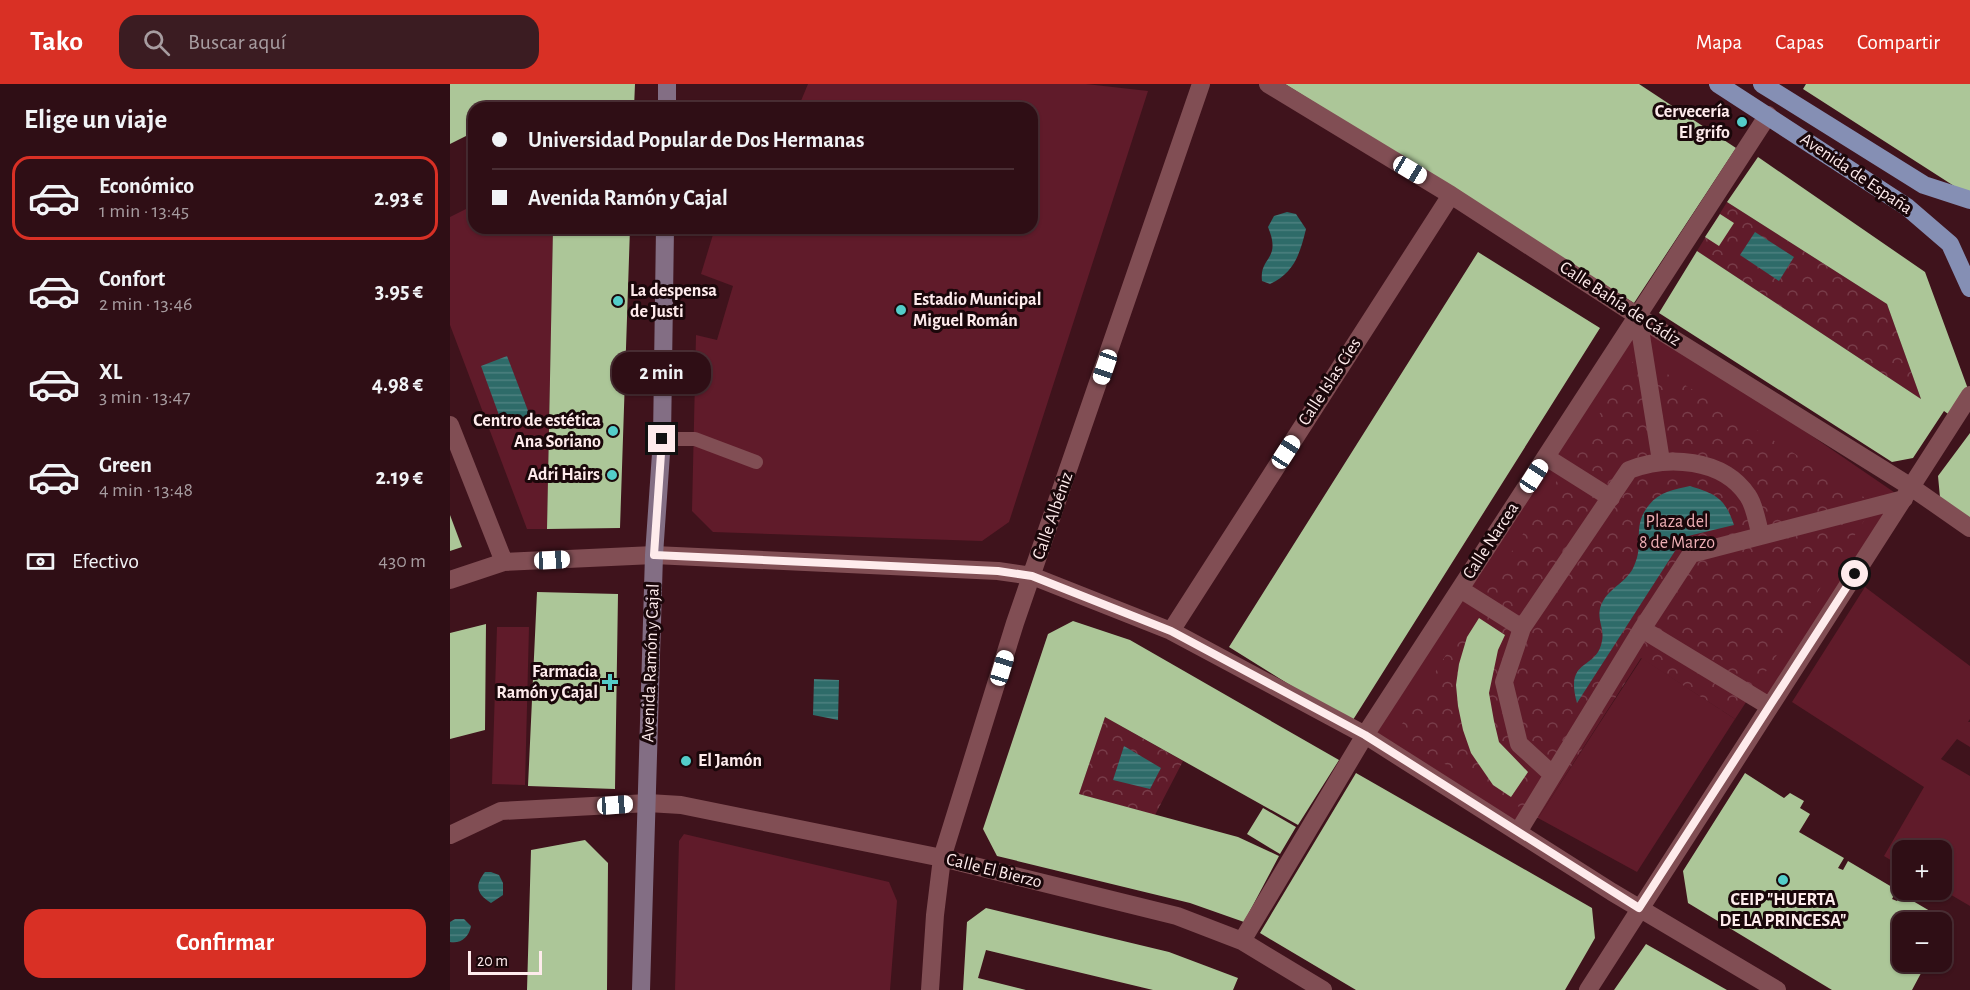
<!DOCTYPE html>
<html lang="es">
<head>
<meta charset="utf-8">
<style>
	body { margin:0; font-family:"Alegreya Sans",sans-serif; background:#3b1c22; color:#f1f3f6; height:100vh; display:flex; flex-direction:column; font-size:22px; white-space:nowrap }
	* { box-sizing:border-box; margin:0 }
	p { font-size:20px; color:#a79ca0 }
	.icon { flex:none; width:33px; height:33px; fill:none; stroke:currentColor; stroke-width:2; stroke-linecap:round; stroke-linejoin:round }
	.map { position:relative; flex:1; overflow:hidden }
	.sheet { display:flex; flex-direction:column; background:#2f0e15; width:450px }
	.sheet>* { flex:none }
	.hud { position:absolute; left:18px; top:18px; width:570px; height:132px; border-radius:18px; box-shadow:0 2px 4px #0004,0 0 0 2px #4a2e34; display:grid; align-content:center; height:132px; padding:0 24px; background:#2f0e15 }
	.tools { position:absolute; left:1442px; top:756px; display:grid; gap:12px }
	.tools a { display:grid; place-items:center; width:60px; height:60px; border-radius:12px; background:#2f0e15; box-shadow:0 2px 4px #0004,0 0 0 2px #4a2e34; font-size:30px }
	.scale { position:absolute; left:18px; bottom:15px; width:74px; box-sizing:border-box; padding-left:6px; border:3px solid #feebec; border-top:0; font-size:16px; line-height:21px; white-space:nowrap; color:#feebec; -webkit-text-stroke:4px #1a070a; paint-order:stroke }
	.end { position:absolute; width:27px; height:27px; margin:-14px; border:8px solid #feebec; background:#111; box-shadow:0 0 0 3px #111 }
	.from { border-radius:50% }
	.bubble { position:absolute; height:42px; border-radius:18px; background:#2f0e15; box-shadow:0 2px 4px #0004,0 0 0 2px #4a2e34; font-size:20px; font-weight:700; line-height:42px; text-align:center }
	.car { position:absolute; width:18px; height:36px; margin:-18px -9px; border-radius:8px; box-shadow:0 0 4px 2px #0007; background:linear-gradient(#fff 24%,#345 0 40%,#fff 0 76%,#345 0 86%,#fff 0) }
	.hud b { display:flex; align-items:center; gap:21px; height:57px; font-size:22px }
	.hud b+b { border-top:2px solid #4a2e34 }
	.hud i { width:15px; height:15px; background:#f1f3f6 }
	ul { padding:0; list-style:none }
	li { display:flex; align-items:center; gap:18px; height:84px; margin:0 12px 9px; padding:0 12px; border:3px solid transparent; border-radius:18px }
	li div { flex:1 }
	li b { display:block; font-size:22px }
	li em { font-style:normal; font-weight:700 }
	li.on { border-color:#d93025 }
	li>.icon { width:54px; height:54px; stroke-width:1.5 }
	h2 { padding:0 24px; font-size:27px; line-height:72px }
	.pay { display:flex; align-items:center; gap:15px; height:66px; padding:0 24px; font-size:22px }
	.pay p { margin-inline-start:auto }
	.cta { display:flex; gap:12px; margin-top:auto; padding:12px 24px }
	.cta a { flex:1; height:69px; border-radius:18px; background:#d93025; color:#fff; font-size:24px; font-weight:700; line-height:69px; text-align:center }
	header { display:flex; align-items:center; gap:36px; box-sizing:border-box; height:84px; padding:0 30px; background:#d93025; color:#fff }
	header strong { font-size:28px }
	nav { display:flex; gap:33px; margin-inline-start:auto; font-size:21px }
	.search { width:420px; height:54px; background:#3b1c22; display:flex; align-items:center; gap:15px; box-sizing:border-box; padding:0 21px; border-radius:18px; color:#a79ca0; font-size:22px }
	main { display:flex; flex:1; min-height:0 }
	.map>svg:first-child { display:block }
</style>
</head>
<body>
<header>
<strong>Tako</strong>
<div class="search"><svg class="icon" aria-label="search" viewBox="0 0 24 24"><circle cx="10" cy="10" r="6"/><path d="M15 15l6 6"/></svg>Buscar aquí</div>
<nav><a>Mapa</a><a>Capas</a><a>Compartir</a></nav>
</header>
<main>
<section class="sheet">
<h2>Elige un viaje</h2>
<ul>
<li class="on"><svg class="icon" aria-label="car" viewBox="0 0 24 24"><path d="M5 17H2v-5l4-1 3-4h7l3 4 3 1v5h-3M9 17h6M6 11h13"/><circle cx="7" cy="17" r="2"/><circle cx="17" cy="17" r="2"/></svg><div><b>Económico</b><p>1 min · 13:45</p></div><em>2.93 €</em></li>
<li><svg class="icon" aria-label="car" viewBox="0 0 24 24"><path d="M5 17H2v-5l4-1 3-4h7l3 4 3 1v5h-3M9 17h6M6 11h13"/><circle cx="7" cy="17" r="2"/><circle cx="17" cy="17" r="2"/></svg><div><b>Confort</b><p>2 min · 13:46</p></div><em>3.95 €</em></li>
<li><svg class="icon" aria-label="car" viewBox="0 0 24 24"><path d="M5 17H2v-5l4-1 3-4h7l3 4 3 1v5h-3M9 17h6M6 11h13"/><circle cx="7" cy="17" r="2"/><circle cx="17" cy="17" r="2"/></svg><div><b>XL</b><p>3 min · 13:47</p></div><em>4.98 €</em></li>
<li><svg class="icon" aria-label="car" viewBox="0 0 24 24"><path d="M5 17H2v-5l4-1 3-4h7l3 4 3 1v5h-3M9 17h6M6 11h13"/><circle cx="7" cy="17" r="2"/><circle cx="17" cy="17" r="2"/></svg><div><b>Green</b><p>4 min · 13:48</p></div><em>2.19 €</em></li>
</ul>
<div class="pay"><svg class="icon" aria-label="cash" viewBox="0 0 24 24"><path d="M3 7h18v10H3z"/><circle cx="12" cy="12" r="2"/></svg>Efectivo<p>430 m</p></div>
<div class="cta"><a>Confirmar</a></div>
</section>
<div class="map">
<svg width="1520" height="906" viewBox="0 0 1520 906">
	<defs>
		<pattern id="park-crowns" width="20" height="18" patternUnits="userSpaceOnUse" patternTransform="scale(1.5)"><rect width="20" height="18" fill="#601b2a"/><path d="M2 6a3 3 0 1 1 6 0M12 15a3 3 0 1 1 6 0" fill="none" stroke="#783c49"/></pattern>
		<pattern id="water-rules" width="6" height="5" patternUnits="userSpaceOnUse" patternTransform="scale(1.5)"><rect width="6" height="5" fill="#2e6b69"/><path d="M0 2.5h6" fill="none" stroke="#4d807f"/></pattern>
	</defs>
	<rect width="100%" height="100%" fill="#3f131c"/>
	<path fill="#601b2a" d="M 358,0 L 636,0 L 698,7 L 559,438 L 532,457 L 263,448 L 242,427 L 246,251 L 267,256 L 283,202 L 251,190 L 265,144 L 582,144 L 582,24 L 348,24 Z
		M 24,121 L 24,144 L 103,144 L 97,445 L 77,445 L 0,241 L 0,133 Z
		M 1188,233 L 1454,415 L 1319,622 L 1192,545 L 1241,470 L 1310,452 L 1300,414 L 1269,386 L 1250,381 L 1211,377 L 1192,381 L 1179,386 L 1072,544 L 1054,598 L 1069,660 L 1103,691 L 1068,748 L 915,651 Z
		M 1415,503 L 1520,582 L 1520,635 L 1518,638 L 1520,638 L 1520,663 L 1507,655 L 1491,675 L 1520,692 L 1520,822 L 1491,805 L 1491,766 L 1452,766 L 1452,783 L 1434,772 L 1474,703 L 1342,618 Z
		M 47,543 L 79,543 L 75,701 L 42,700 Z
		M 1192,574 L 1285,635 L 1187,788 L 1088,734 Z
		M 234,750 L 439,798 L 447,817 L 440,906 L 225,906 L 229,757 Z"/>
	<path fill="url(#park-crowns)" d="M 1277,118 L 1437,220 L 1471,315 L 1247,167 Z
		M 1187,271 L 1425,420 L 1285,635 L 1191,574 L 1088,734 L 945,651 Z
		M 655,633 L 733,677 L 705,731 L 629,710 Z"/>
	<path fill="url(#water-rules)" d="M 837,128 L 846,130 L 856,145 C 850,170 844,189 820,200 L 812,197 C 809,172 832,177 818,143 L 824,132 Z
		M 1305,148 L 1344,173 L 1329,197 L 1290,171 Z
		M 57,272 L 80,332 L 53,342 L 31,282 Z
		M 1240,402 C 1266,410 1275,414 1284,441 L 1234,453 L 1127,619 C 1114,573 1147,587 1152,557 C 1155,542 1144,533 1153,517 C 1161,503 1178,497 1184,482 C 1195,460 1181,443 1199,421 C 1209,408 1225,405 1240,402 Z
		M 364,595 L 389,596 L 388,636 L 363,631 Z
		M 674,662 L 711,684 L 700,705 L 663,696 Z
		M 35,788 L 41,788 L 49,791 L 53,799 L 53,811 L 41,819 C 27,810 24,802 35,788 Z
		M 5,835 L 14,835 L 21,842 C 19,853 11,860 0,858 L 0,838 Z"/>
	<path fill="#acc698" d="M 0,0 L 185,0 L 184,24 L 24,24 L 24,48 L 0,60 Z
		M 835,0 L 1189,0 L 1286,64 L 1184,219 Z
		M 1356,0 L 1520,0 L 1520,110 L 1515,109 L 1353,5 Z
		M 1308,73 L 1475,188 L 1518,305 L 1501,332 L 1494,327 L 1463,374 L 1442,378 L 1209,229 L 1247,167 L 1471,315 L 1437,220 L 1277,118 Z
		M 1270,130 L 1284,139 L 1269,162 L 1255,153 Z
		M 103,144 L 180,144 L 170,444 L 97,445 Z
		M 1028,168 L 1150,244 L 901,639 L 779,563 Z
		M 1520,349 L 1520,444 L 1491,424 L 1488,392 Z
		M 0,431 L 12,463 L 0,467 Z
		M 87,508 L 168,510 L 165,705 L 78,702 Z
		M 1029,534 L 1055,551 L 1048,566 L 1039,609 L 1044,637 L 1049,658 L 1078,688 L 1061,713 L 1043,701 L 1021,669 L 1013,646 L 1008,622 L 1006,601 L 1009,580 L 1017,553 Z
		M 623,537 L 680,556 L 889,676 L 848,741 L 655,633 L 629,710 L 788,753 L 829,772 L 794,838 L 740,819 L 547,772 L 533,745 L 598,550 Z
		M 36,540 L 35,646 L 0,655 L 0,549 Z
		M 906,689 L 1142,824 L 1145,854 L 1115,906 L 906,906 L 810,849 Z
		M 1295,689 L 1334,714 L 1340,709 L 1354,717 L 1350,724 L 1360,730 L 1349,748 L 1394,774 L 1388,784 L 1393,786 L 1398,777 L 1447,806 L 1442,815 L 1447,817 L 1451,810 L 1497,837 L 1492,846 L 1500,851 L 1491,865 L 1491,838 L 1452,838 L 1452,878 L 1477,878 L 1462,906 L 1382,906 L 1238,819 L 1233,787 Z
		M 813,724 L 846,743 L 830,770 L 797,750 Z
		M 135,756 L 158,779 L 157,906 L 77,906 L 81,766 Z
		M 536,824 L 719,868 L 788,894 L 783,906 L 703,906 L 536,866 L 528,894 L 576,906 L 513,906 L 517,838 Z
		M 1196,860 L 1277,906 L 1164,906 Z"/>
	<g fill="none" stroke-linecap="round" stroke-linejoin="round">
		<path stroke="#814e54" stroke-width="14" d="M 212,355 L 245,355 L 306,378"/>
		<path stroke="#814e54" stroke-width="18" d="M 818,0 L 1001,111 L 1209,246 L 1461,403 L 1520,444
			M 1188,233 L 1211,377
			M 0,341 L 54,478
			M 1096,373 L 1161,414
			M 0,496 L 54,478 L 204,471 L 548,487 L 582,492 L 721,547 L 915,651 L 1162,808 L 1327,906
			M 1010,505 L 1072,544
			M 721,547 L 1001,111
			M 1319,622 L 1192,545 L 1241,470 L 1454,415
			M 1103,691 L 1069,660 L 1054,598 L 1072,544 L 1179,386 C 1217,371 1273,374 1298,412 C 1305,422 1307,439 1311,452
			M 1068,748 L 1192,545
			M 0,751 L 51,727 L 198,719 L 231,721 L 492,774 L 727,832 L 792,857 L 873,906
			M 792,857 L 915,651 L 1318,31
			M 480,906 L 485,831 L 492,774 L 565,539 L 751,0
			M 1138,906 L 1520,311"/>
		<path stroke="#836e84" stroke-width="18" d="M 217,24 L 217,0
			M 191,906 L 204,471 L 212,355 L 215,144"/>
		<path stroke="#858fb4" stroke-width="18" d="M 1268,0 L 1457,123 L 1500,160 L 1520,204
			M 1312,0 L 1474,101 L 1520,116"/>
	</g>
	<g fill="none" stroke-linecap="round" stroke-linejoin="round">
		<path stroke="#feebec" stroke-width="8" d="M 212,355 L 204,471 L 548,487 L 582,492 L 721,547 L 915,651 L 1189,824 L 1405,490"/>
	</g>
	<g fill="#53cdc9" stroke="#1a070a" stroke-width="2">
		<circle cx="1292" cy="38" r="6"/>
		<circle cx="168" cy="217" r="6"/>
		<circle cx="451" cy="226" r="6"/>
		<circle cx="163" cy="347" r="6"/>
		<circle cx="162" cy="391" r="6"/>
		<path d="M157 589h6v6h6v6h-6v6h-6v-6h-6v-6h6z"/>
		<circle cx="236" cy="677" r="6"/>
		<circle cx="1333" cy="796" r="6"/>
	</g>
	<g text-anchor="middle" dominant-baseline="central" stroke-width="6" stroke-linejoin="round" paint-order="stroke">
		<g font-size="18" font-weight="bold" fill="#feebec" stroke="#1a070a" text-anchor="end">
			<text x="1280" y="28">Cervecería<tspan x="1280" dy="21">El grifo</tspan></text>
			<text x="180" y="207" text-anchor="start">La despensa<tspan x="180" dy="21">de Justi</tspan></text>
			<text x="463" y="216" text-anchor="start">Estadio Municipal<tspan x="463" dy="21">Miguel Román</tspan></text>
			<text x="151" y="337">Centro de estética<tspan x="151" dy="21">Ana Soriano</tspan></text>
			<text x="150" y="391">Adri Hairs</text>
			<text x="148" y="588">Farmacia<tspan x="148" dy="21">Ramón y Cajal</tspan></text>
			<text x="248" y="677" text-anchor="start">El Jamón</text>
			<text x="1333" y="816" text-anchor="middle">CEIP "HUERTA<tspan x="1333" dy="21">DE LA PRINCESA"</tspan></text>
		</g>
		<g font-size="18" fill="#feebec" stroke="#1a070a">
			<text transform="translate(1406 90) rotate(34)">Avenida de España</text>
			<text transform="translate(1170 220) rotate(33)">Calle Bahía de Cádiz</text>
			<text transform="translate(880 298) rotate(-57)">Calle Islas Cíes</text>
			<text transform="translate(603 432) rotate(-71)">Calle Albéniz</text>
			<text transform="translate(1041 457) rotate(-57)">Calle Narcea</text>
			<text transform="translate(201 579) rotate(-88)">Avenida Ramón y Cajal</text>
			<text transform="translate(544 787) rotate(14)">Calle El Bierzo</text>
		</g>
		<g font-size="18" fill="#edaeb4" stroke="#1a070a">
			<text x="1227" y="438">Plaza del<tspan x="1227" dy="21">8 de Marzo</tspan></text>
		</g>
	</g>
</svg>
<div class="tools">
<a>+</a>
<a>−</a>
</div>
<div class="scale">20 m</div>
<i class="end from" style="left:1405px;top:490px"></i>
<i class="end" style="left:212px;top:355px"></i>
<div class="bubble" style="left:162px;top:268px;width:99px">2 min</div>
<i class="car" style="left:960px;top:86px;rotate:121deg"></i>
<i class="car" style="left:655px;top:283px;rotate:199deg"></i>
<i class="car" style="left:836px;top:368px;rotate:33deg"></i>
<i class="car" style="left:1084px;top:392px;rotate:33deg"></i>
<i class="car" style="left:102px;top:476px;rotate:87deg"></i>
<i class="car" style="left:552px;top:584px;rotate:17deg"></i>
<i class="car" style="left:165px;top:721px;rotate:86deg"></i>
<div class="hud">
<b><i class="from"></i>Universidad Popular de Dos Hermanas</b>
<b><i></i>Avenida Ramón y Cajal</b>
</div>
</div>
</main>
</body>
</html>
